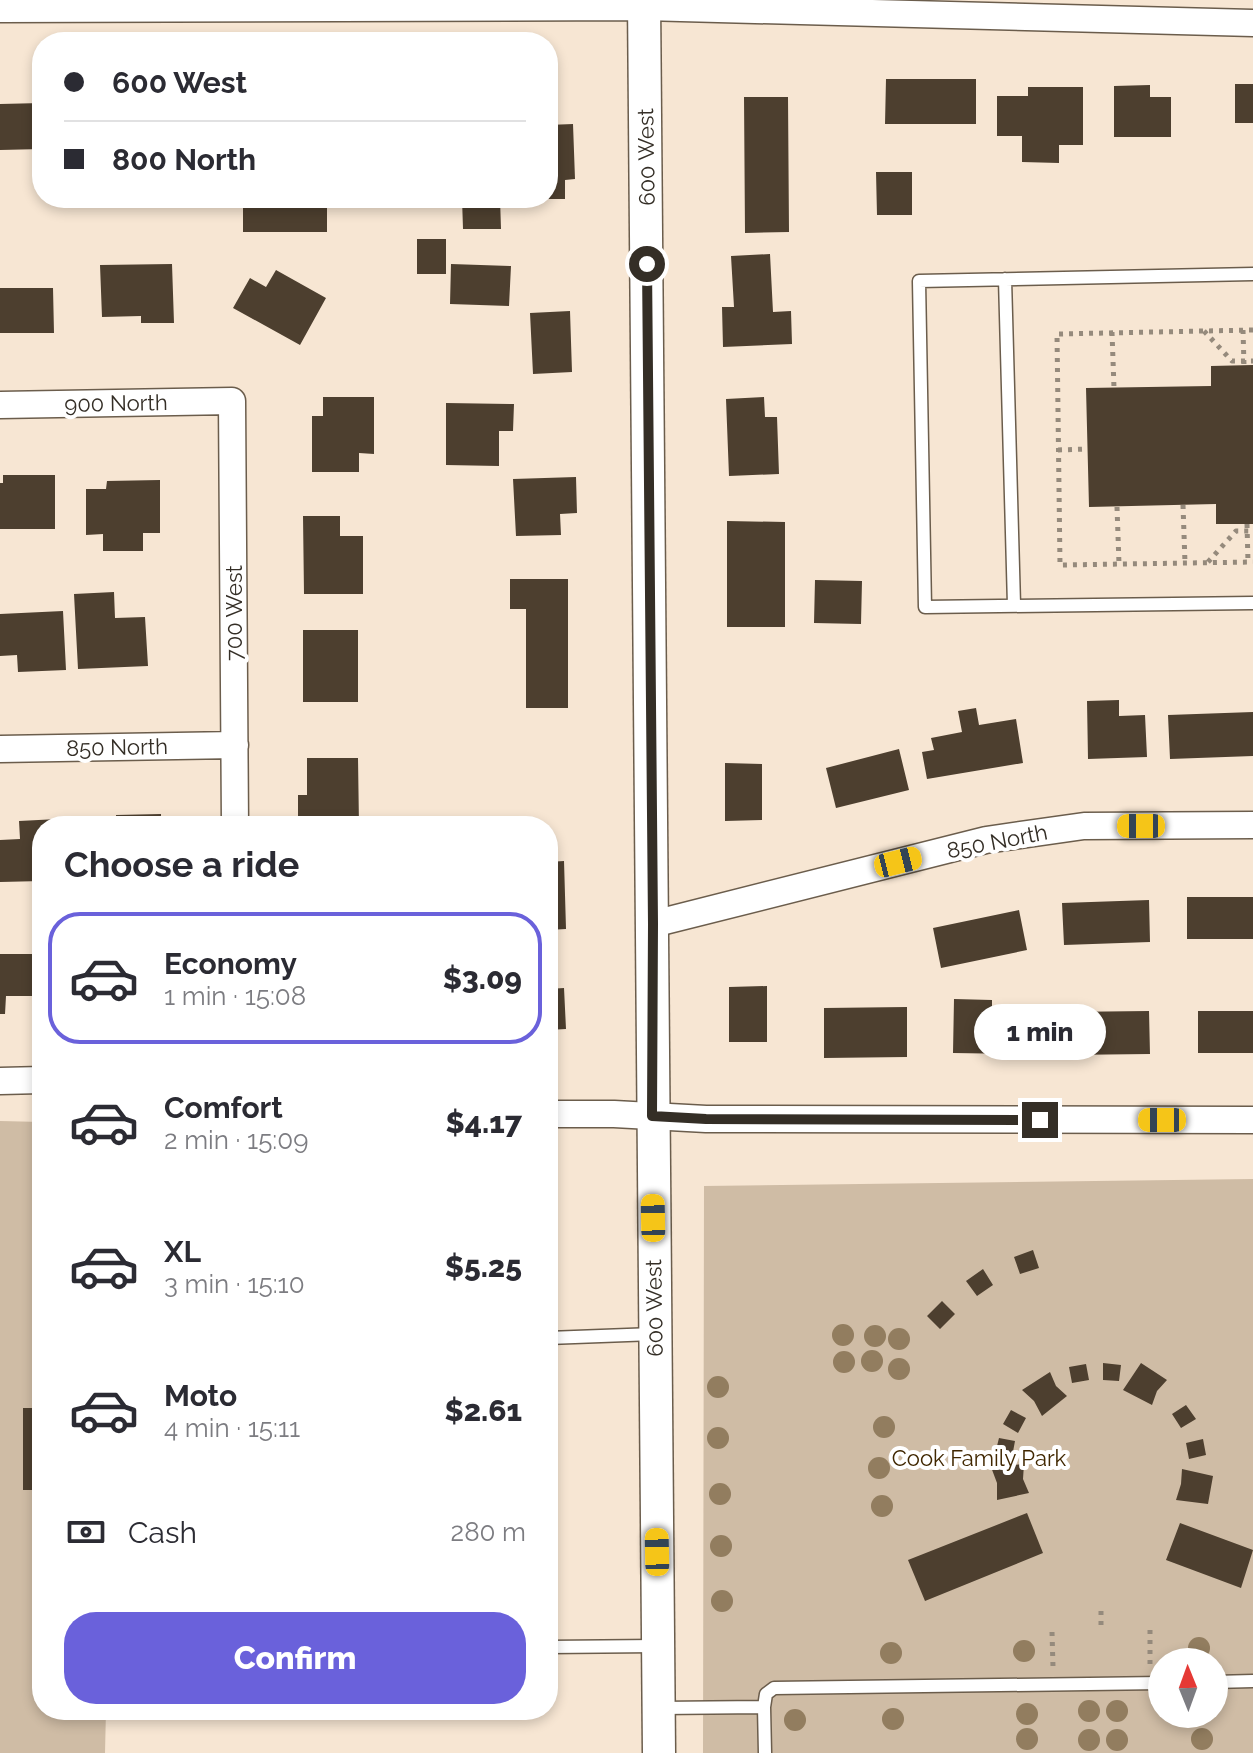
<!DOCTYPE html>
<html lang="en">
<head>
<meta charset="utf-8">
<style>
	body { margin:0; font-family:Raleway,sans-serif; background:#f7f7f7; color:#2b2b33; height:100vh; display:flex; flex-direction:column; font-size:30px; white-space:nowrap }
	* { box-sizing:border-box; margin:0 }
	p { font-size:26px; color:#7c7c81 }
	.icon { flex:none; width:44px; height:44px; fill:none; stroke:currentColor; stroke-width:2; stroke-linecap:round; stroke-linejoin:round }
	.map { position:relative; flex:1; overflow:hidden }
	.sheet { position:absolute; left:32px; top:816px; width:526px; height:904px; display:flex; flex-direction:column; background:#fff; border-radius:32px; box-shadow:0 4px 12px #0003 }
	.sheet>* { flex:none }
	.top-card { position:absolute; left:32px; top:32px; width:526px; height:176px; border-radius:32px; box-shadow:0 4px 12px #0003; display:grid; align-content:center; height:176px; padding:0 32px; background:#fff }
	.needle { width:52px; rotate:359deg }
	.controls { position:absolute; left:1148px; top:1648px; display:grid; gap:16px }
	.controls a { display:grid; place-items:center; width:80px; height:80px; border-radius:50%; background:#fff; box-shadow:0 4px 12px #0003; font-size:40px }
	.end { position:absolute; width:36px; height:36px; margin:-18px; border:10px solid #342e26; background:#fff; box-shadow:0 0 0 4px #fff }
	.from { border-radius:50% }
	.bubble { position:absolute; height:56px; border-radius:28px; background:#fff; box-shadow:0 4px 12px #0003; font-size:26px; font-weight:800; line-height:56px; text-align:center }
	.car { position:absolute; width:24px; height:48px; margin:-24px -12px; border-radius:10px; box-shadow:0 0 6px 2px #0007; background:linear-gradient(#f5c518 24%,#345 0 40%,#f5c518 0 76%,#345 0 86%,#f5c518 0) }
	.top-card b { display:flex; align-items:center; gap:28px; height:76px; font-size:30px }
	.top-card b+b { border-top:2px solid #e1e1e2 }
	.top-card i { width:20px; height:20px; background:#2b2b33 }
	ul { padding:0; list-style:none }
	li { display:flex; align-items:center; gap:24px; height:132px; margin:0 16px 12px; padding:0 16px; border:4px solid transparent; border-radius:32px }
	li div { flex:1 }
	li b { display:block; font-size:30px }
	li em { font-style:normal; font-weight:800 }
	li.current { border-color:#6a61db }
	li>.icon { width:72px; height:72px; stroke-width:1.5 }
	h2 { padding:0 32px; font-size:36px; line-height:96px }
	.pay { display:flex; align-items:center; gap:20px; height:88px; padding:0 32px; font-size:30px }
	.pay p { margin-inline-start:auto }
	.button { display:flex; gap:16px; margin-top:auto; padding:16px 32px }
	.button a { flex:1; height:92px; border-radius:32px; background:#6a61db; color:#fff; font-size:32px; font-weight:800; line-height:92px; text-align:center }
	.map>svg:first-child { display:block }
</style>
</head>
<body>
<div class="map">
<svg width="1253" height="1753" viewBox="0 0 1253 1753">
	<rect width="100%" height="100%" fill="#f7e6d3"/>
	<path fill="#cfbca5" fill-rule="evenodd" d="M 0,1121 L 42,1122 L 42,1710 L 106,1710 L 105,1753 L 0,1753 Z
		M 1253,1179 L 1253,1753 L 703,1753 L 704,1186 ZM 1162,1662 L 1214,1662 L 1214,1714 L 1162,1714 Z"/>
	<path fill="#4d3f2f" d="M 886,79 L 976,79 L 976,124 L 885,124 Z
		M 1235,84 L 1253,84 L 1253,123 L 1235,123 Z
		M 1150,85 L 1150,97 L 1171,97 L 1171,137 L 1114,137 L 1114,86 Z
		M 1028,87 L 1083,87 L 1083,145 L 1059,145 L 1059,163 L 1022,162 L 1022,136 L 997,136 L 997,96 L 1028,96 Z
		M 744,97 L 788,97 L 789,232 L 745,233 Z
		M 42,103 L 42,149 L 0,150 L 0,104 Z
		M 573,124 L 575,179 L 565,180 L 565,199 L 548,199 L 548,125 Z
		M 876,172 L 912,172 L 912,215 L 877,215 Z
		M 243,198 L 327,198 L 327,232 L 243,232 Z
		M 462,198 L 500,198 L 501,229 L 463,229 Z
		M 417,239 L 446,239 L 446,274 L 417,274 Z
		M 770,254 L 773,312 L 791,311 L 792,344 L 723,347 L 722,307 L 734,307 L 731,256 Z
		M 172,264 L 174,323 L 141,323 L 141,316 L 102,317 L 100,265 Z
		M 451,264 L 511,266 L 509,306 L 450,304 Z
		M 276,270 L 326,298 L 300,345 L 233,308 L 250,278 L 266,287 Z
		M 0,288 L 53,288 L 54,333 L 0,333 Z
		M 570,311 L 572,372 L 533,374 L 530,313 Z
		M 1253,365 L 1253,524 L 1216,524 L 1216,504 L 1089,507 L 1086,388 L 1211,386 L 1211,366 Z
		M 323,397 L 374,397 L 374,454 L 359,453 L 359,472 L 312,472 L 312,416 L 323,416 Z
		M 764,397 L 765,417 L 777,417 L 779,474 L 729,476 L 726,399 Z
		M 446,403 L 514,404 L 513,431 L 499,431 L 499,466 L 446,465 Z
		M 3,475 L 55,475 L 55,529 L 0,529 L 0,483 L 3,483 Z
		M 576,477 L 577,513 L 560,514 L 561,535 L 516,536 L 513,479 Z
		M 160,480 L 160,533 L 143,533 L 143,551 L 103,551 L 103,534 L 86,535 L 86,489 L 106,489 L 107,481 Z
		M 303,516 L 340,516 L 340,536 L 363,536 L 363,594 L 304,594 Z
		M 727,521 L 785,522 L 785,627 L 727,627 Z
		M 510,579 L 568,579 L 568,708 L 526,708 L 526,609 L 510,609 Z
		M 815,580 L 862,581 L 861,624 L 814,623 Z
		M 114,592 L 115,618 L 145,617 L 148,666 L 78,669 L 74,594 Z
		M 63,611 L 66,670 L 18,672 L 17,655 L 0,656 L 0,614 Z
		M 303,630 L 358,630 L 358,702 L 303,702 Z
		M 1119,700 L 1119,716 L 1145,715 L 1147,757 L 1088,759 L 1087,701 Z
		M 976,708 L 979,725 L 1016,719 L 1023,763 L 927,779 L 922,752 L 934,750 L 931,738 L 962,732 L 958,711 Z
		M 1253,712 L 1253,756 L 1170,759 L 1168,715 Z
		M 899,749 L 909,790 L 836,808 L 826,768 Z
		M 307,758 L 358,758 L 359,826 L 298,826 L 298,795 L 307,795 Z
		M 725,763 L 762,764 L 762,820 L 725,821 Z
		M 161,814 L 161,826 L 116,826 L 116,815 Z
		M 58,819 L 59,826 L 42,826 L 42,881 L 0,882 L 0,840 L 20,839 L 19,821 Z
		M 564,861 L 566,929 L 548,930 L 548,862 Z
		M 1187,897 L 1253,897 L 1253,939 L 1187,939 Z
		M 1149,900 L 1150,942 L 1064,945 L 1062,903 Z
		M 1019,910 L 1027,950 L 941,968 L 933,928 Z
		M 0,954 L 33,954 L 33,996 L 6,996 L 5,1014 L 0,1014 Z
		M 767,986 L 767,1042 L 729,1042 L 729,987 Z
		M 564,988 L 566,1029 L 548,1030 L 548,989 Z
		M 954,999 L 992,1000 L 992,1013 L 1027,1013 L 1026,1054 L 953,1053 Z
		M 907,1007 L 907,1057 L 824,1058 L 824,1008 Z
		M 1149,1011 L 1150,1054 L 1064,1055 L 1063,1012 Z
		M 1198,1011 L 1253,1011 L 1253,1053 L 1198,1053 Z
		M 548,1160 L 551,1160 L 553,1273 L 548,1273 Z
		M 1033,1250 L 1039,1268 L 1020,1274 L 1014,1257 Z
		M 983,1269 L 993,1285 L 977,1296 L 966,1281 Z
		M 942,1301 L 955,1314 L 940,1329 L 927,1316 Z
		M 1103,1363 L 1121,1365 L 1119,1381 L 1103,1380 Z
		M 1141,1363 L 1167,1380 L 1157,1391 L 1152,1405 L 1123,1390 Z
		M 1086,1364 L 1089,1380 L 1072,1383 L 1069,1367 Z
		M 1050,1372 L 1056,1386 L 1067,1396 L 1042,1416 L 1034,1401 L 1022,1390 Z
		M 1186,1405 L 1196,1419 L 1181,1428 L 1172,1414 Z
		M 23,1408 L 42,1408 L 42,1490 L 23,1490 Z
		M 1011,1410 L 1026,1418 L 1018,1433 L 1003,1424 Z
		M 999,1438 L 1015,1441 L 1012,1457 L 995,1454 Z
		M 1203,1439 L 1206,1455 L 1189,1459 L 1186,1443 Z
		M 1024,1464 L 1023,1479 L 1029,1493 L 997,1500 L 997,1483 L 991,1467 Z
		M 1182,1469 L 1213,1476 L 1208,1504 L 1176,1500 L 1181,1484 Z
		M 1027,1513 L 1043,1553 L 925,1601 L 908,1560 Z
		M 1180,1523 L 1253,1550 L 1241,1588 L 1166,1560 Z"/>
	<g fill="none" stroke-linecap="round" stroke-linejoin="round">
		<defs>
			<path id="service" d="M 1253,274 L 919,281 L 925,607 L 1253,603
				M 1005,279 L 1014,605
				M 548,1338 L 654,1334
				M 548,1647 L 657,1646
				M 1214,1682 L 1253,1681
				M 659,1708 L 764,1707
				M 765,1753 L 764,1707 L 766,1694 L 774,1688 L 1162,1683"/>
			<path id="minor" d="M 0,9 L 644,7 L 1253,23
				M 0,405 L 232,401 L 235,826
				M 0,749 L 235,745
				M 653,924 L 986,840 L 1084,826 L 1253,825
				M 0,1081 L 42,1080
				M 548,1114 L 614,1114 L 706,1119 L 1253,1120"/>
			<path id="tertiary" d="M 644,0 L 659,1753"/>
		</defs>
		<use href="#service" stroke="#6b5d4c" stroke-width="15"/>
		<use href="#minor" stroke="#6b5d4c" stroke-width="29"/>
		<use href="#tertiary" stroke="#6b5d4c" stroke-width="35"/>
		<path stroke="#958a7c" stroke-width="5" stroke-dasharray="4 6" stroke-linecap="butt" d="M 1243,330 L 1244,365
			M 1253,330 L 1057,334 L 1060,565 L 1253,562
			M 1204,331 L 1232,361 L 1253,361
			M 1112,332 L 1114,388
			M 1058,450 L 1087,449
			M 1183,505 L 1185,563
			M 1117,507 L 1119,564
			M 1247,524 L 1248,562
			M 1208,562 L 1236,531 L 1253,531
			M 1101,1625 L 1101,1605
			M 1150,1630 L 1150,1665
			M 1052,1632 L 1053,1667"/>
		<use href="#service" stroke="#fff" stroke-width="12"/>
		<use href="#minor" stroke="#fff" stroke-width="26"/>
		<use href="#tertiary" stroke="#fff" stroke-width="32"/>
	</g>
	<g fill="#927d5f">
		<circle cx="843" cy="1335" r="11"/>
		<circle cx="875" cy="1336" r="11"/>
		<circle cx="899" cy="1339" r="11"/>
		<circle cx="872" cy="1361" r="11"/>
		<circle cx="844" cy="1362" r="11"/>
		<circle cx="899" cy="1369" r="11"/>
		<circle cx="718" cy="1387" r="11"/>
		<circle cx="884" cy="1427" r="11"/>
		<circle cx="718" cy="1438" r="11"/>
		<circle cx="879" cy="1468" r="11"/>
		<circle cx="720" cy="1494" r="11"/>
		<circle cx="882" cy="1506" r="11"/>
		<circle cx="721" cy="1546" r="11"/>
		<circle cx="722" cy="1601" r="11"/>
		<circle cx="1199" cy="1648" r="11"/>
		<circle cx="1024" cy="1651" r="11"/>
		<circle cx="891" cy="1653" r="11"/>
		<circle cx="1089" cy="1711" r="11"/>
		<circle cx="1117" cy="1711" r="11"/>
		<circle cx="1027" cy="1714" r="11"/>
		<circle cx="893" cy="1719" r="11"/>
		<circle cx="795" cy="1720" r="11"/>
		<circle cx="1027" cy="1739" r="11"/>
		<circle cx="1202" cy="1739" r="11"/>
		<circle cx="1089" cy="1740" r="11"/>
		<circle cx="1117" cy="1740" r="11"/>
	</g>
	<g fill="none" stroke-linecap="round" stroke-linejoin="round">
		<path stroke="#342e26" stroke-width="10" d="M 647,264 L 653,924 L 652,1116 L 706,1119 L 1040,1120"/>
	</g>
	<g text-anchor="middle" dominant-baseline="central" stroke-width="8" stroke-linejoin="round" paint-order="stroke">
		<g font-size="22" fill="#342e26" stroke="#fff">
			<text transform="translate(646 157) rotate(-91)">600 West</text>
			<text transform="translate(116 403) rotate(-1)">900 North</text>
			<text transform="translate(234 613) rotate(-90)">700 West</text>
			<text transform="translate(117 747) rotate(-1)">850 North</text>
			<text transform="translate(997 841) rotate(-11)">850 North</text>
			<text transform="translate(654 1308) rotate(-91)">600 West</text>
		</g>
		<g font-size="22" fill="#402700" stroke="#fff">
			<text x="979" y="1458">Cook Family Park</text>
		</g>
	</g>
</svg>
<div class="controls">
<a><svg class="needle" viewBox="-14 -14 28 28"><path d="M0-13l5 13h-10z" fill="#e53935"/><path d="M0 13l5-13h-10z" fill="#7c7c81"/></svg></a>
</div>
<i class="end from" style="left:647px;top:264px"></i>
<i class="end" style="left:1040px;top:1120px"></i>
<div class="bubble" style="left:974px;top:1004px;width:132px">1 min</div>
<i class="car" style="left:1141px;top:826px;rotate:270deg"></i>
<i class="car" style="left:898px;top:862px;rotate:76deg"></i>
<i class="car" style="left:1162px;top:1120px;rotate:270deg"></i>
<i class="car" style="left:653px;top:1218px;rotate:359deg"></i>
<i class="car" style="left:657px;top:1552px;rotate:359deg"></i>
<div class="top-card">
<b><i class="from"></i>600 West</b>
<b><i></i>800 North</b>
</div>
<section class="sheet">
<h2>Choose a ride</h2>
<ul>
<li class="current"><svg class="icon" aria-label="car" viewBox="0 0 24 24"><path d="M5 17H2v-5l4-1 3-4h7l3 4 3 1v5h-3M9 17h6M6 11h13"/><circle cx="7" cy="17" r="2"/><circle cx="17" cy="17" r="2"/></svg><div><b>Economy</b><p>1 min · 15:08</p></div><em>$3.09</em></li>
<li><svg class="icon" aria-label="car" viewBox="0 0 24 24"><path d="M5 17H2v-5l4-1 3-4h7l3 4 3 1v5h-3M9 17h6M6 11h13"/><circle cx="7" cy="17" r="2"/><circle cx="17" cy="17" r="2"/></svg><div><b>Comfort</b><p>2 min · 15:09</p></div><em>$4.17</em></li>
<li><svg class="icon" aria-label="car" viewBox="0 0 24 24"><path d="M5 17H2v-5l4-1 3-4h7l3 4 3 1v5h-3M9 17h6M6 11h13"/><circle cx="7" cy="17" r="2"/><circle cx="17" cy="17" r="2"/></svg><div><b>XL</b><p>3 min · 15:10</p></div><em>$5.25</em></li>
<li><svg class="icon" aria-label="car" viewBox="0 0 24 24"><path d="M5 17H2v-5l4-1 3-4h7l3 4 3 1v5h-3M9 17h6M6 11h13"/><circle cx="7" cy="17" r="2"/><circle cx="17" cy="17" r="2"/></svg><div><b>Moto</b><p>4 min · 15:11</p></div><em>$2.61</em></li>
</ul>
<div class="pay"><svg class="icon" aria-label="cash" viewBox="0 0 24 24"><path d="M3 7h18v10H3z"/><circle cx="12" cy="12" r="2"/></svg>Cash<p>280 m</p></div>
<div class="button"><a>Confirm</a></div>
</section>
</div>
</body>
</html>
